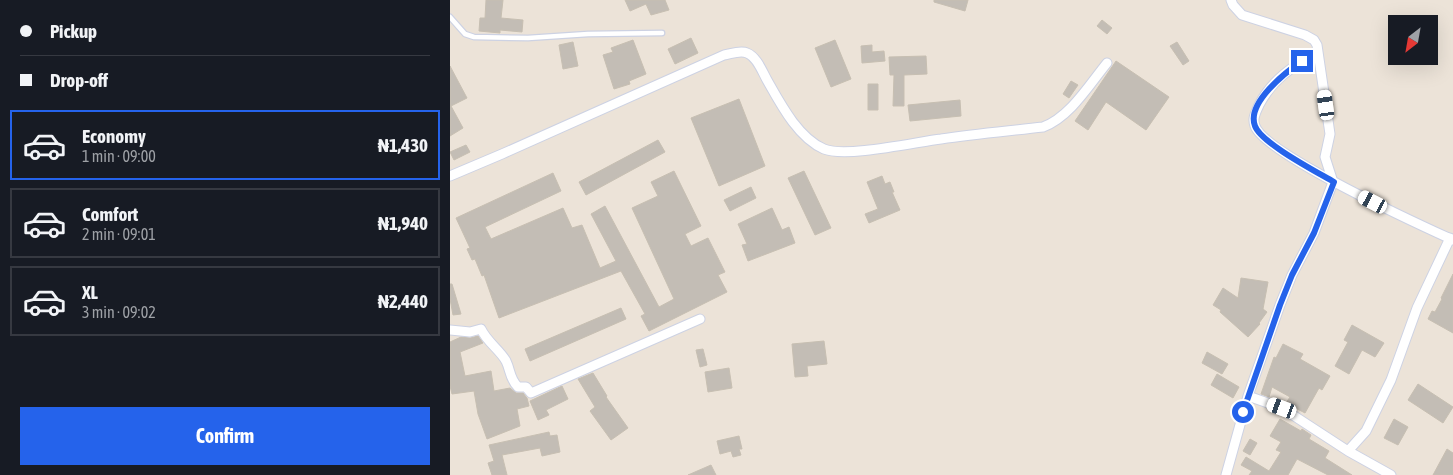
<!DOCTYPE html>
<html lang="en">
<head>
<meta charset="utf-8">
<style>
	body { margin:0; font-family:"Asap Condensed",sans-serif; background:#20242c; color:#f1f3f6; height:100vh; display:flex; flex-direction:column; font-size:19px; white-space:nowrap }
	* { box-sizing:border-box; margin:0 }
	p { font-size:16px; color:#9ea1a6 }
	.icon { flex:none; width:28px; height:28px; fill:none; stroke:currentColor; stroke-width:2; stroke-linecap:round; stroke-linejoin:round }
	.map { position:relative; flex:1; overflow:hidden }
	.drawer { display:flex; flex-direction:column; background:#171b24; width:450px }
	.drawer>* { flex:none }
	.top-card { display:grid; align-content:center; height:110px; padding:0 20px; background:#171b24 }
	.needle { width:32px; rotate:211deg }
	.tools { position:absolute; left:938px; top:15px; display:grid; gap:10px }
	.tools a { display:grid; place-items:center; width:50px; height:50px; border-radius:0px; background:#171b24; box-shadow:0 5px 20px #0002; font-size:25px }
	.end { position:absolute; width:22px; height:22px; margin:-11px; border:6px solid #2563eb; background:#fff; box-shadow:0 0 0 2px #fff }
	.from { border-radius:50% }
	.car { position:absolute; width:15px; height:30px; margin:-15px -8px; border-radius:6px; box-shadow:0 0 4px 1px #0007; background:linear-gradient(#fff 24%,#345 0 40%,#fff 0 76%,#345 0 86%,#fff 0) }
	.top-card b { display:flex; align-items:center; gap:18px; height:48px; font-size:19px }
	.top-card b+b { border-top:1px solid #363941 }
	.top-card i { width:12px; height:12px; background:#f1f3f6 }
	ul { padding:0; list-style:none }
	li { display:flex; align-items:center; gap:15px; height:70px; margin:0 10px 8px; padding:0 10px; border:2px solid #363941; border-radius:0px }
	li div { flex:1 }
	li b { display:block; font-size:19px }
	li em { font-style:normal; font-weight:700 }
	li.on { border-color:#2563eb }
	li>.icon { width:45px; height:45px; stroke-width:1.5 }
	.primary-button { display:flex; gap:10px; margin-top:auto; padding:10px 20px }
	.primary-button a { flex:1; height:58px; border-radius:0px; background:#2563eb; color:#fff; font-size:20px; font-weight:700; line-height:58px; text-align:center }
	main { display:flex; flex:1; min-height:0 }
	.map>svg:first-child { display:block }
</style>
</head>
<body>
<main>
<section class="drawer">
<div class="top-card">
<b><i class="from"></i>Pickup</b>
<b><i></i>Drop-off</b>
</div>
<ul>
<li class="on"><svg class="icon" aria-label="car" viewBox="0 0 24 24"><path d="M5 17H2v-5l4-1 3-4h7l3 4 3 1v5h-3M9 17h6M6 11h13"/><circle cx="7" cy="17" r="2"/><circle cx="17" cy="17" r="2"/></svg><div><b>Economy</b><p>1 min · 09:00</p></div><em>₦1,430</em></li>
<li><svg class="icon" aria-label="car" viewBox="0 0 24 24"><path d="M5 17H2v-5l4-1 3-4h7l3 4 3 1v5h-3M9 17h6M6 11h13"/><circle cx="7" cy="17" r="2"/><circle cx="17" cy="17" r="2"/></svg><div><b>Comfort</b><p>2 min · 09:01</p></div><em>₦1,940</em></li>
<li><svg class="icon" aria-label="car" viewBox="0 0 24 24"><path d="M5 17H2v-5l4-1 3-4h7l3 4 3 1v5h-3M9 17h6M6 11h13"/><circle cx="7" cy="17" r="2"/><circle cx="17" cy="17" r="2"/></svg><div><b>XL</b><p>3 min · 09:02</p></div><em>₦2,440</em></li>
</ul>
<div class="primary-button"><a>Confirm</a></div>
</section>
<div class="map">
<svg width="1003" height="475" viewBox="0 0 1003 475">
	<rect width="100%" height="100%" fill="#ece3d8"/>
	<path fill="#c3bdb5" stroke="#c7bfb2" d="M 36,0 L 53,0 L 51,18 L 73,20 L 72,32 L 50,30 L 50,33 L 29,31 L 30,18 L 35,18 Z
		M 175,0 L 215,0 L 219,10 L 201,15 L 196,4 L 180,11 Z
		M 484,0 L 518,0 L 515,11 L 484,2 Z
		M 652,20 L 662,28 L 657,34 L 647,26 Z
		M 241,38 L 248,53 L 225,64 L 218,49 Z
		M 183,40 L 196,74 L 179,81 L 180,84 L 164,89 L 153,55 L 163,52 L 161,48 Z
		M 385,40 L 401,79 L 381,87 L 365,48 Z
		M 123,42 L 128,66 L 113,69 L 109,45 Z
		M 727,42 L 739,61 L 733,65 L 720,46 Z
		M 422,45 L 422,52 L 434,51 L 435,61 L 412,63 L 411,46 Z
		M 476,56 L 477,74 L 454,75 L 454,106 L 443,106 L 444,75 L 440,75 L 439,57 Z
		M 666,61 L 719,97 L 696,130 L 656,102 L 638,130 L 625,121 Z
		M 0,66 L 17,98 L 1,106 L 13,128 L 0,136 Z
		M 621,81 L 628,85 L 619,98 L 613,94 Z
		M 418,84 L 428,84 L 428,110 L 418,110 Z
		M 289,99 L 315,166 L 269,186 L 241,118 Z
		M 510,100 L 511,116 L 460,121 L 458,105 Z
		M 208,140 L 215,152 L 136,195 L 129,182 Z
		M 16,145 L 20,152 L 4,160 L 0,152 Z
		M 224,171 L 251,226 L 235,234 L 241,246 L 258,238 L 275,272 L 268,275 L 277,292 L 199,331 L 191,316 L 195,314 L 171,271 L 49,318 L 34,275 L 32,276 L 25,259 L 22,260 L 17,249 L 20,248 L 6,218 L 103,173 L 111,191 L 35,227 L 41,239 L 113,208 L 122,228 L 132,225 L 150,268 L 166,261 L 141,214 L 155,206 L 209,307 L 224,299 L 182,208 L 208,196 L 201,182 Z
		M 354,171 L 381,228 L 365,235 L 338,178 Z
		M 432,176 L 435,184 L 440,182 L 444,192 L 442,192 L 450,210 L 419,223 L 415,214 L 428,209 L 417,182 Z
		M 301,187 L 306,198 L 280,211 L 274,200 Z
		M 322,208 L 332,230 L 339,227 L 345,243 L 298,261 L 292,245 L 297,244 L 288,224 Z
		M 1003,274 L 1003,333 L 978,319 L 982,311 L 985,312 L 992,299 L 991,298 Z
		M 791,278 L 818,282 L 813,309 L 817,312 L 809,323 L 810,324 L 798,337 L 770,312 L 771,310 L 763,305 L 773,288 L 788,298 Z
		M 0,284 L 2,284 L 11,314 L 3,315 L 0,299 Z
		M 171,308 L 176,319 L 80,361 L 75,349 Z
		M 902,325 L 934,343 L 925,357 L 912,350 L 899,374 L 885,366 L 898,342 L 894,340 Z
		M 28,336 L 33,343 L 10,352 L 15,376 L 41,371 L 44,391 L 60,388 L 66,393 L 73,393 L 77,398 L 79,406 L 67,409 L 70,426 L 37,439 L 28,414 L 24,391 L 2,394 L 0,386 L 0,342 L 11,337 L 20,338 Z
		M 374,341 L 377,364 L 357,366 L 358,376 L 345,377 L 342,344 Z
		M 833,344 L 853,354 L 850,359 L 880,376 L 872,390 L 869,388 L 855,413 L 836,403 L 840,397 L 822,387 L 819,397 L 811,394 L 824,357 L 826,358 Z
		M 253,349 L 257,365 L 250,367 L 246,350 Z
		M 757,352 L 778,364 L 772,374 L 752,363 Z
		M 279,368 L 282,388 L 258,392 L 255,372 Z
		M 143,373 L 157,396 L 156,397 L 178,428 L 161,440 L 140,411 L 145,407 L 128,379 Z
		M 767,374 L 789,387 L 783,398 L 761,385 Z
		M 968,384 L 1003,407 L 993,423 L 958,400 Z
		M 112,386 L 118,399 L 96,410 L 99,415 L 88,420 L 80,401 Z
		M 830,419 L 851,431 L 852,429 L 861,435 L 859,439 L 879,451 L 875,458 L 902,475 L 878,475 L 847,459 L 838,475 L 799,475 L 802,471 L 791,465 L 796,457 L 819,471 L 831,452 L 826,450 L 831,442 L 820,436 Z
		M 944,419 L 958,427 L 948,445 L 934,438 Z
		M 99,432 L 100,436 L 107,435 L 110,452 L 92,456 L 90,448 L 52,455 L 57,475 L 42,475 L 38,463 L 44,461 L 39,445 Z
		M 289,436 L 292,449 L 289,449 L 291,455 L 283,457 L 281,451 L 270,454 L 267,441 Z
		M 800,439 L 807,443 L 800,455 L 793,451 Z
		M 997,449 L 1003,453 L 1003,475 L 983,475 Z
		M 261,465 L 266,475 L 238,475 Z"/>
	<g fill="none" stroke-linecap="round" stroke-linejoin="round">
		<defs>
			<path id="lane" d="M 0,17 L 15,34 L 24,37 L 78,38 L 138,34 L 212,33"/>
			<path id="street" d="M 868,53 C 843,65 822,80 809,105 C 806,112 802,118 805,126 C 815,154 970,225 1003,240
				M 0,176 L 52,154 L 274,55 C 281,54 290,50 297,53 C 307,57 312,71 317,80 C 330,103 348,138 374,149 C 396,158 466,142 491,139 C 525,134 559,131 593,127 C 620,117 639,85 657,63
				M 0,330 L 20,332 L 31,329 C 37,342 50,350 56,361 C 61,371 59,378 68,387 L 76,387 L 81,393 L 250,319
				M 798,396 L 832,408 L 898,451 L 941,475
				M 898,451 L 916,431 L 941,380 L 967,308 L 1000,238
				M 776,475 L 798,396 L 830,305 L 842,275 L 864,233 L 883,182 L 875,157 L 880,134 L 867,45 L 864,40 L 855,35 L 792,15 L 783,5 L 781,0"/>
		</defs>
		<use href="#lane" stroke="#cdd2e3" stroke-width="7"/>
		<use href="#street" stroke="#cdd2e3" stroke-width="11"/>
		<use href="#lane" stroke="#fff" stroke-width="4.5"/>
		<use href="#street" stroke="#fff" stroke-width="9"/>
	</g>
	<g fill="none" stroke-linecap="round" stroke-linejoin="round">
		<path stroke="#2563eb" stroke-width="6" d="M 793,412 L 830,305 L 842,275 L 864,233 L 884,182 C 867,172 811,143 805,126 C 796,103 836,72 852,61"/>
	</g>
</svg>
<div class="tools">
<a><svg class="needle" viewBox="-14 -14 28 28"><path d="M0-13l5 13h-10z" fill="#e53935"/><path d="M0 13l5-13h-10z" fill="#9ea1a6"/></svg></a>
</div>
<i class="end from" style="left:793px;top:412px"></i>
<i class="end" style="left:852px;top:61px"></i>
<i class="car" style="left:876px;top:105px;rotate:352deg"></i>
<i class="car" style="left:923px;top:202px;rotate:297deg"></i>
<i class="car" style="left:832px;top:408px;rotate:290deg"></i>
</div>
</main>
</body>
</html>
